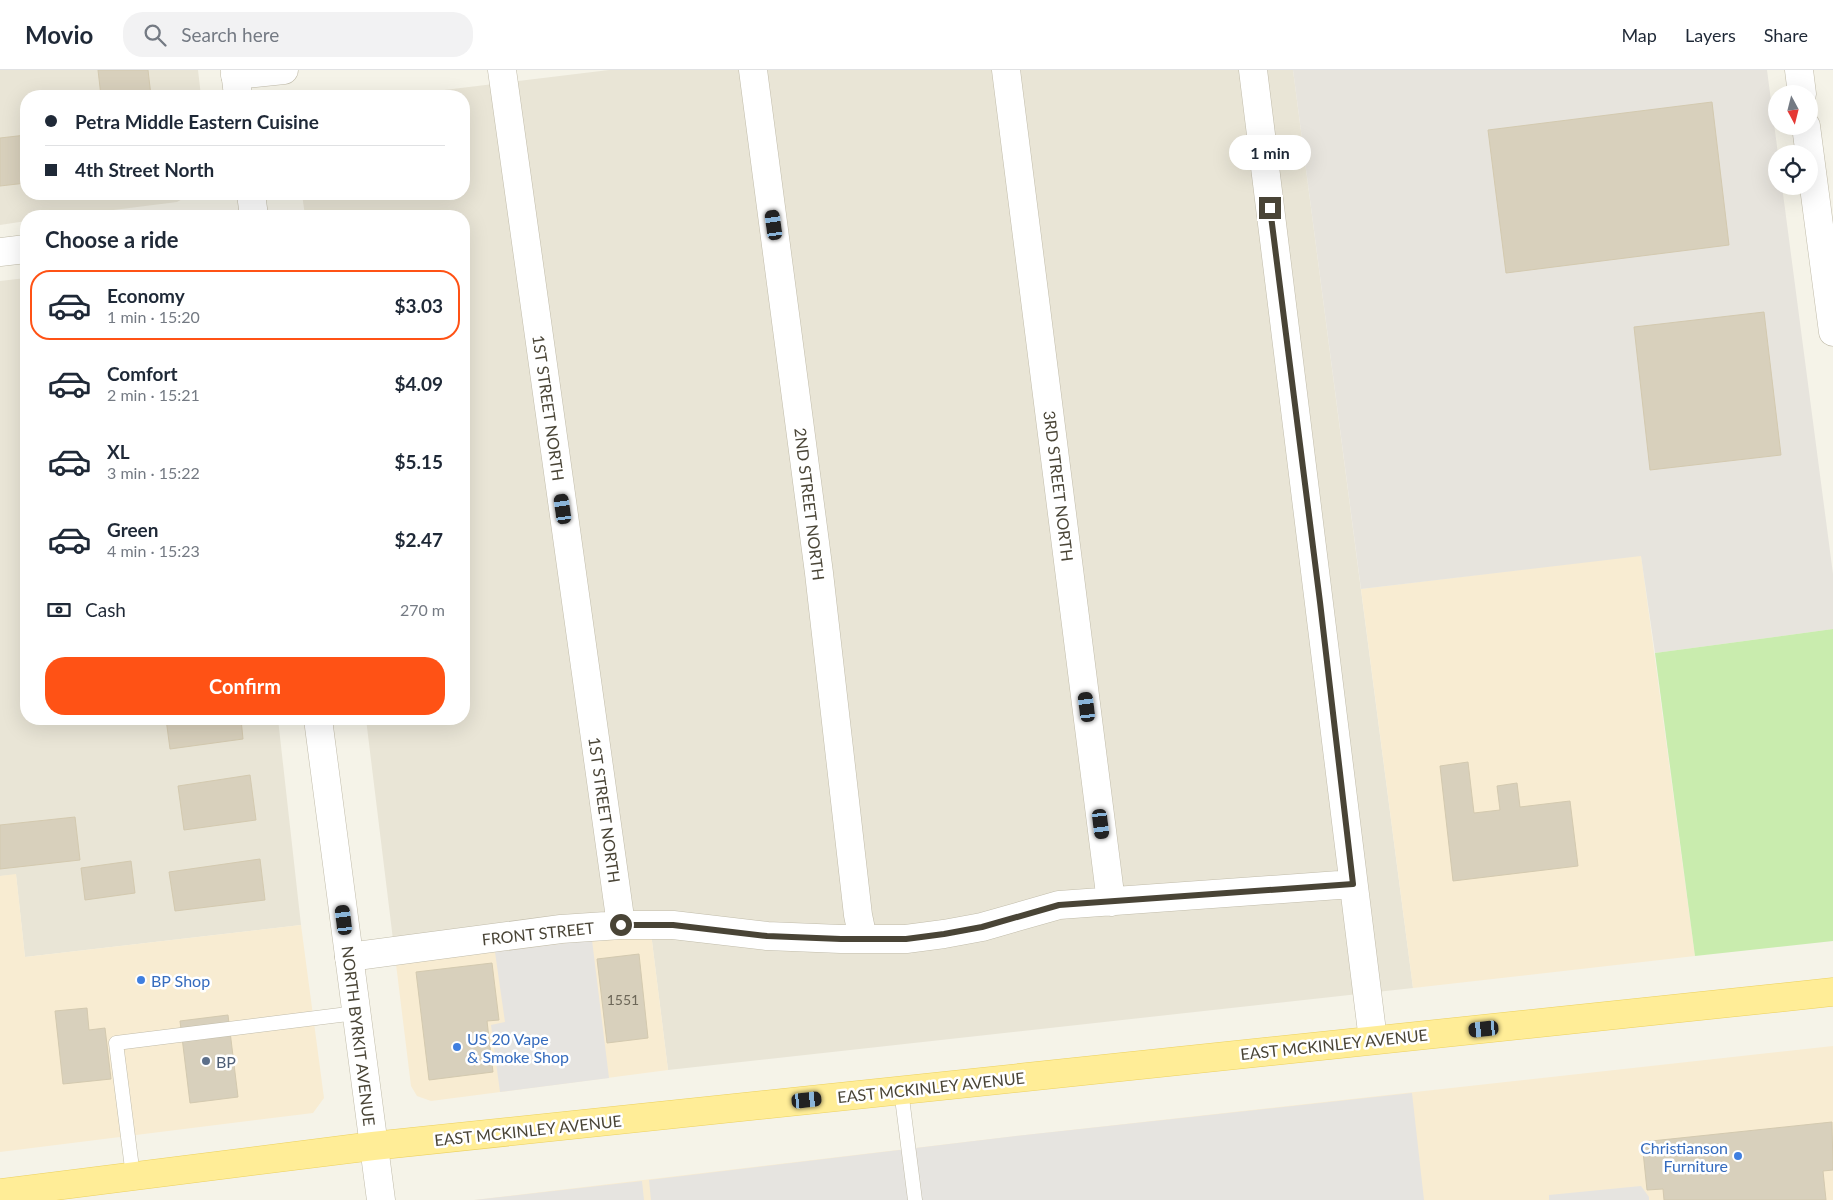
<!DOCTYPE html>
<html lang="en">
<head>
<meta charset="utf-8">
<style>
	body { margin:0; font-family:Lato,sans-serif; background:#f2f2f3; color:#1f2937; height:100vh; display:flex; flex-direction:column; font-size:19px; white-space:nowrap }
	* { box-sizing:border-box; margin:0 }
	p { font-size:16px; color:#747a83 }
	.icon { flex:none; width:28px; height:28px; fill:none; stroke:currentColor; stroke-width:2; stroke-linecap:round; stroke-linejoin:round }
	.map { position:relative; flex:1; overflow:hidden }
	.panel { position:absolute; left:20px; top:140px; width:450px; height:515px; display:flex; flex-direction:column; background:#fff; border-radius:20px; box-shadow:0 5px 20px #0002 }
	.panel>* { flex:none }
	.top-card { position:absolute; left:20px; top:20px; width:450px; height:110px; border-radius:20px; box-shadow:0 5px 20px #0002; display:grid; align-content:center; height:110px; padding:0 25px; background:#fff }
	.needle { width:32px; rotate:173deg }
	.controls { position:absolute; left:1768px; top:15px; display:grid; gap:10px }
	.controls a { display:grid; place-items:center; width:50px; height:50px; border-radius:50%; background:#fff; box-shadow:0 5px 20px #0002; font-size:25px }
	.end { position:absolute; width:22px; height:22px; margin:-11px; border:6px solid #494436; background:#fff; box-shadow:0 0 0 2px #fff }
	.from { border-radius:50% }
	.bubble { position:absolute; height:35px; border-radius:18px; background:#fff; box-shadow:0 5px 20px #0002; font-size:16px; font-weight:700; line-height:35px; text-align:center }
	.car { position:absolute; width:15px; height:30px; margin:-15px -8px; border-radius:6px; box-shadow:0 0 4px 1px #0007; background:linear-gradient(#222 24%,#8ab4d8 0 40%,#222 0 76%,#8ab4d8 0 86%,#222 0) }
	.top-card b { display:flex; align-items:center; gap:18px; height:48px; font-size:19px }
	.top-card b+b { border-top:1px solid #e0e1e3 }
	.top-card i { width:12px; height:12px; background:#1f2937 }
	ul { padding:0; list-style:none }
	li { display:flex; align-items:center; gap:15px; height:70px; margin:0 10px 8px; padding:0 15px; border:2px solid transparent; border-radius:20px }
	li div { flex:1 }
	li b { display:block; font-size:19px }
	li em { font-style:normal; font-weight:700 }
	li.selected { border-color:#ff5215 }
	li>.icon { width:45px; height:45px; stroke-width:1.5 }
	h2 { padding:0 25px; font-size:22px; line-height:60px }
	.pay { display:flex; align-items:center; gap:12px; height:55px; padding:0 25px; font-size:19px }
	.pay p { margin-inline-start:auto }
	.primary-button { display:flex; gap:10px; margin-top:auto; padding:10px 25px }
	.primary-button a { flex:1; height:58px; border-radius:20px; background:#ff5215; color:#fff; font-size:20px; font-weight:700; line-height:58px; text-align:center }
	header { display:flex; align-items:center; gap:30px; box-sizing:border-box; height:70px; padding:0 25px; background:#fff; border-bottom:1px solid #e0e1e3 }
	header strong { font-size:24px }
	nav { display:flex; gap:28px; margin-inline-start:auto; font-size:18px }
	.search { width:350px; height:45px; background:#f2f2f3; display:flex; align-items:center; gap:12px; box-sizing:border-box; padding:0 18px; border-radius:20px; color:#747a83; font-size:19px }
	.map>svg:first-child { display:block }
</style>
</head>
<body>
<header>
<strong>Movio</strong>
<div class="search"><svg class="icon" aria-label="search" viewBox="0 0 24 24"><circle cx="10" cy="10" r="6"/><path d="M15 15l6 6"/></svg>Search here</div>
<nav><a>Map</a><a>Layers</a><a>Share</a></nav>
</header>
<div class="map">
<svg width="1833" height="1130" viewBox="0 0 1833 1130">
	<rect width="100%" height="100%" fill="#f5f3e8"/>
	<path fill="#e9e5d6" d="M 0,0 L 198,0 L 201,26 L 26,26 L 26,124 L 191,124 L 177,132 L 66,146 L 26,146 L 26,151 L 0,155 Z
		M 609,0 L 1293,0 L 1413,918 L 668,1000 L 651,863 L 396,894 L 366,649 L 464,649 L 464,146 L 305,146 L 302,124 L 464,124 L 464,26 L 395,26 Z
		M 26,208 L 26,649 L 278,649 L 301,855 L 25,887 L 16,805 L 0,806 L 0,211 Z"/>
	<path fill="#f8ecd2" d="M 1641,485 L 1695,886 L 1413,918 L 1361,519 Z
		M 16,804 L 25,887 L 301,855 L 324,1028 L 313,1043 L 0,1082 L 0,806 Z
		M 651,863 L 668,1000 L 431,1031 L 417,1026 L 411,1016 L 396,894 Z
		M 1833,976 L 1833,1130 L 474,1130 L 1016,1066 Z"/>
	<path fill="#e7e4dd" d="M 1293,0 L 1767,0 L 1778,84 L 1776,84 L 1776,116 L 1782,116 L 1833,504 L 1833,559 L 1655,583 L 1641,486 L 1361,519 Z"/>
	<path fill="#c9ecae" d="M 1833,559 L 1833,871 L 1695,886 L 1655,583 Z"/>
	<path fill="#e6e4e0" d="M 592,870 L 609,1008 L 500,1022 L 491,955 L 505,952 L 495,882 Z
		M 1412,1023 L 1424,1130 L 651,1130 L 649,1110 L 1016,1066 Z
		M 642,1111 L 644,1130 L 474,1130 Z
		M 1641,1116 L 1649,1127 L 1649,1130 L 1549,1130 L 1549,1125 Z"/>
	<path fill="#d8d0bc" stroke="#d3c9af" d="M 98,0 L 148,0 L 151,26 L 101,26 Z
		M 1712,32 L 1729,175 L 1506,203 L 1488,60 Z
		M 26,65 L 26,113 L 0,116 L 0,68 Z
		M 1764,242 L 1781,385 L 1650,400 L 1634,257 Z
		M 166,649 L 241,649 L 243,669 L 170,679 Z
		M 1468,692 L 1474,743 L 1500,740 L 1497,716 L 1517,713 L 1520,737 L 1570,731 L 1578,796 L 1453,811 L 1440,696 Z
		M 250,705 L 256,750 L 184,760 L 178,716 Z
		M 75,747 L 80,790 L 0,799 L 0,755 Z
		M 260,789 L 265,830 L 175,841 L 169,802 Z
		M 131,791 L 135,823 L 85,830 L 81,798 Z
		M 639,884 L 648,968 L 607,973 L 597,889 Z
		M 492,893 L 499,950 L 487,951 L 493,1002 L 429,1010 L 416,902 Z
		M 87,938 L 89,960 L 105,958 L 111,1009 L 63,1014 L 55,941 Z
		M 228,945 L 238,1027 L 190,1033 L 180,951 Z
		M 1832,1052 L 1833,1100 L 1823,1101 L 1826,1130 L 1664,1130 L 1663,1119 L 1647,1120 L 1642,1072 Z"/>
	<g fill="none" stroke-linecap="round" stroke-linejoin="round">
		<defs>
			<path id="service" d="M 901,1020 L 915,1130
				M 133,1106 L 116,973 L 356,943"/>
			<path id="minor" d="M 502,0 L 621,855
				M 753,0 L 819,503 L 858,845 L 863,869
				M 1006,0 L 1111,832
				M 1253,0 L 1373,970
				M 1799,0 L 1802,24
				M 235,5 L 284,0
				M 1806,56 L 1833,262
				M 0,182 L 26,179
				M 349,887 L 561,859 L 621,855 L 673,855 L 767,866 L 841,869 L 906,869 L 944,864 L 982,857 L 1059,835 L 1353,814"/>
			<path id="tertiary" d="M 235,0 L 238,26
				M 251,124 L 254,146
				M 318,649 L 381,1130"/>
			<path id="primary" d="M 0,1123 L 373,1076 L 1833,922"/>
		</defs>
		<use href="#service" stroke="#c1bcaa" stroke-width="15"/>
		<use href="#minor" stroke="#c1bcaa" stroke-width="29"/>
		<use href="#tertiary" stroke="#c1bcaa" stroke-width="29"/>
		<use href="#primary" stroke="#ecd15f" stroke-width="29"/>
		<use href="#service" stroke="#fff" stroke-width="14"/>
		<use href="#minor" stroke="#fff" stroke-width="28"/>
		<use href="#tertiary" stroke="#fff" stroke-width="28"/>
		<use href="#primary" stroke="#ffed97" stroke-width="28"/>
	</g>
	<g fill="none" stroke-linecap="round" stroke-linejoin="round">
		<path stroke="#494436" stroke-width="6" d="M 621,855 L 673,855 L 767,866 L 841,869 L 906,869 L 944,864 L 982,857 L 1059,835 L 1353,814 L 1320,532 L 1270,138"/>
	</g>
	<g fill="#3f7fe0" stroke="#fff" stroke-width="2">
		<circle cx="141" cy="910" r="5"/>
		<circle cx="457" cy="977" r="5"/>
		<circle cx="1738" cy="1086" r="5"/>
	</g>
	<circle fill="#5c6f8a" stroke="#fff" stroke-width="2" cx="206" cy="991" r="5"/>
	<g text-anchor="middle" dominant-baseline="central" stroke-width="5" stroke-linejoin="round" paint-order="stroke">
		<g font-size="14" fill="#6d6758">
			<text x="623" y="929">1551</text>
		</g>
		<g font-size="16" fill="#494436" stroke="#fff">
			<text transform="translate(549 338) rotate(82)">1ST STREET NORTH</text>
			<text transform="translate(1059 416) rotate(83)">3RD STREET NORTH</text>
			<text transform="translate(810 434) rotate(83)">2ND STREET NORTH</text>
			<text transform="translate(605 740) rotate(82)">1ST STREET NORTH</text>
			<text transform="translate(538 863) rotate(-6)">FRONT STREET</text>
			<text transform="translate(359 966) rotate(83)">NORTH BYRKIT AVENUE</text>
			<text transform="translate(1334 974) rotate(-6)">EAST MCKINLEY AVENUE</text>
			<text transform="translate(931 1017) rotate(-6)">EAST MCKINLEY AVENUE</text>
			<text transform="translate(528 1060) rotate(-6)">EAST MCKINLEY AVENUE</text>
		</g>
		<g font-size="16" fill="#366cbe" stroke="#fff" text-anchor="start">
			<text x="151" y="910">BP Shop</text>
			<text x="467" y="968">US 20 Vape<tspan x="467" dy="18">&amp; Smoke Shop</tspan></text>
			<text x="1728" y="1077" text-anchor="end">Christianson<tspan x="1728" dy="18">Furniture</tspan></text>
		</g>
		<g font-size="16" fill="#4e5e75" stroke="#fff" text-anchor="start">
			<text x="216" y="991">BP</text>
		</g>
	</g>
</svg>
<div class="controls">
<a><svg class="needle" viewBox="-14 -14 28 28"><path d="M0-13l5 13h-10z" fill="#e53935"/><path d="M0 13l5-13h-10z" fill="#747a83"/></svg></a>
<a><svg class="icon" aria-label="locate" viewBox="0 0 24 24"><circle cx="12" cy="12" r="6"/><path d="M12 2v4M12 18v4M2 12h4M18 12h4"/></svg></a>
</div>
<i class="end from" style="left:621px;top:855px"></i>
<i class="end" style="left:1270px;top:138px"></i>
<div class="bubble" style="left:1229px;top:65px;width:82px">1 min</div>
<i class="car" style="left:774px;top:155px;rotate:352deg"></i>
<i class="car" style="left:563px;top:439px;rotate:352deg"></i>
<i class="car" style="left:1087px;top:637px;rotate:353deg"></i>
<i class="car" style="left:1101px;top:754px;rotate:173deg"></i>
<i class="car" style="left:344px;top:850px;rotate:353deg"></i>
<i class="car" style="left:1484px;top:959px;rotate:264deg"></i>
<i class="car" style="left:807px;top:1030px;rotate:84deg"></i>
<div class="top-card">
<b><i class="from"></i>Petra Middle Eastern Cuisine</b>
<b><i></i>4th Street North</b>
</div>
<section class="panel">
<h2>Choose a ride</h2>
<ul>
<li class="selected"><svg class="icon" aria-label="car" viewBox="0 0 24 24"><path d="M5 17H2v-5l4-1 3-4h7l3 4 3 1v5h-3M9 17h6M6 11h13"/><circle cx="7" cy="17" r="2"/><circle cx="17" cy="17" r="2"/></svg><div><b>Economy</b><p>1 min · 15:20</p></div><em>$3.03</em></li>
<li><svg class="icon" aria-label="car" viewBox="0 0 24 24"><path d="M5 17H2v-5l4-1 3-4h7l3 4 3 1v5h-3M9 17h6M6 11h13"/><circle cx="7" cy="17" r="2"/><circle cx="17" cy="17" r="2"/></svg><div><b>Comfort</b><p>2 min · 15:21</p></div><em>$4.09</em></li>
<li><svg class="icon" aria-label="car" viewBox="0 0 24 24"><path d="M5 17H2v-5l4-1 3-4h7l3 4 3 1v5h-3M9 17h6M6 11h13"/><circle cx="7" cy="17" r="2"/><circle cx="17" cy="17" r="2"/></svg><div><b>XL</b><p>3 min · 15:22</p></div><em>$5.15</em></li>
<li><svg class="icon" aria-label="car" viewBox="0 0 24 24"><path d="M5 17H2v-5l4-1 3-4h7l3 4 3 1v5h-3M9 17h6M6 11h13"/><circle cx="7" cy="17" r="2"/><circle cx="17" cy="17" r="2"/></svg><div><b>Green</b><p>4 min · 15:23</p></div><em>$2.47</em></li>
</ul>
<div class="pay"><svg class="icon" aria-label="cash" viewBox="0 0 24 24"><path d="M3 7h18v10H3z"/><circle cx="12" cy="12" r="2"/></svg>Cash<p>270 m</p></div>
<div class="primary-button"><a>Confirm</a></div>
</section>
</div>
</body>
</html>
